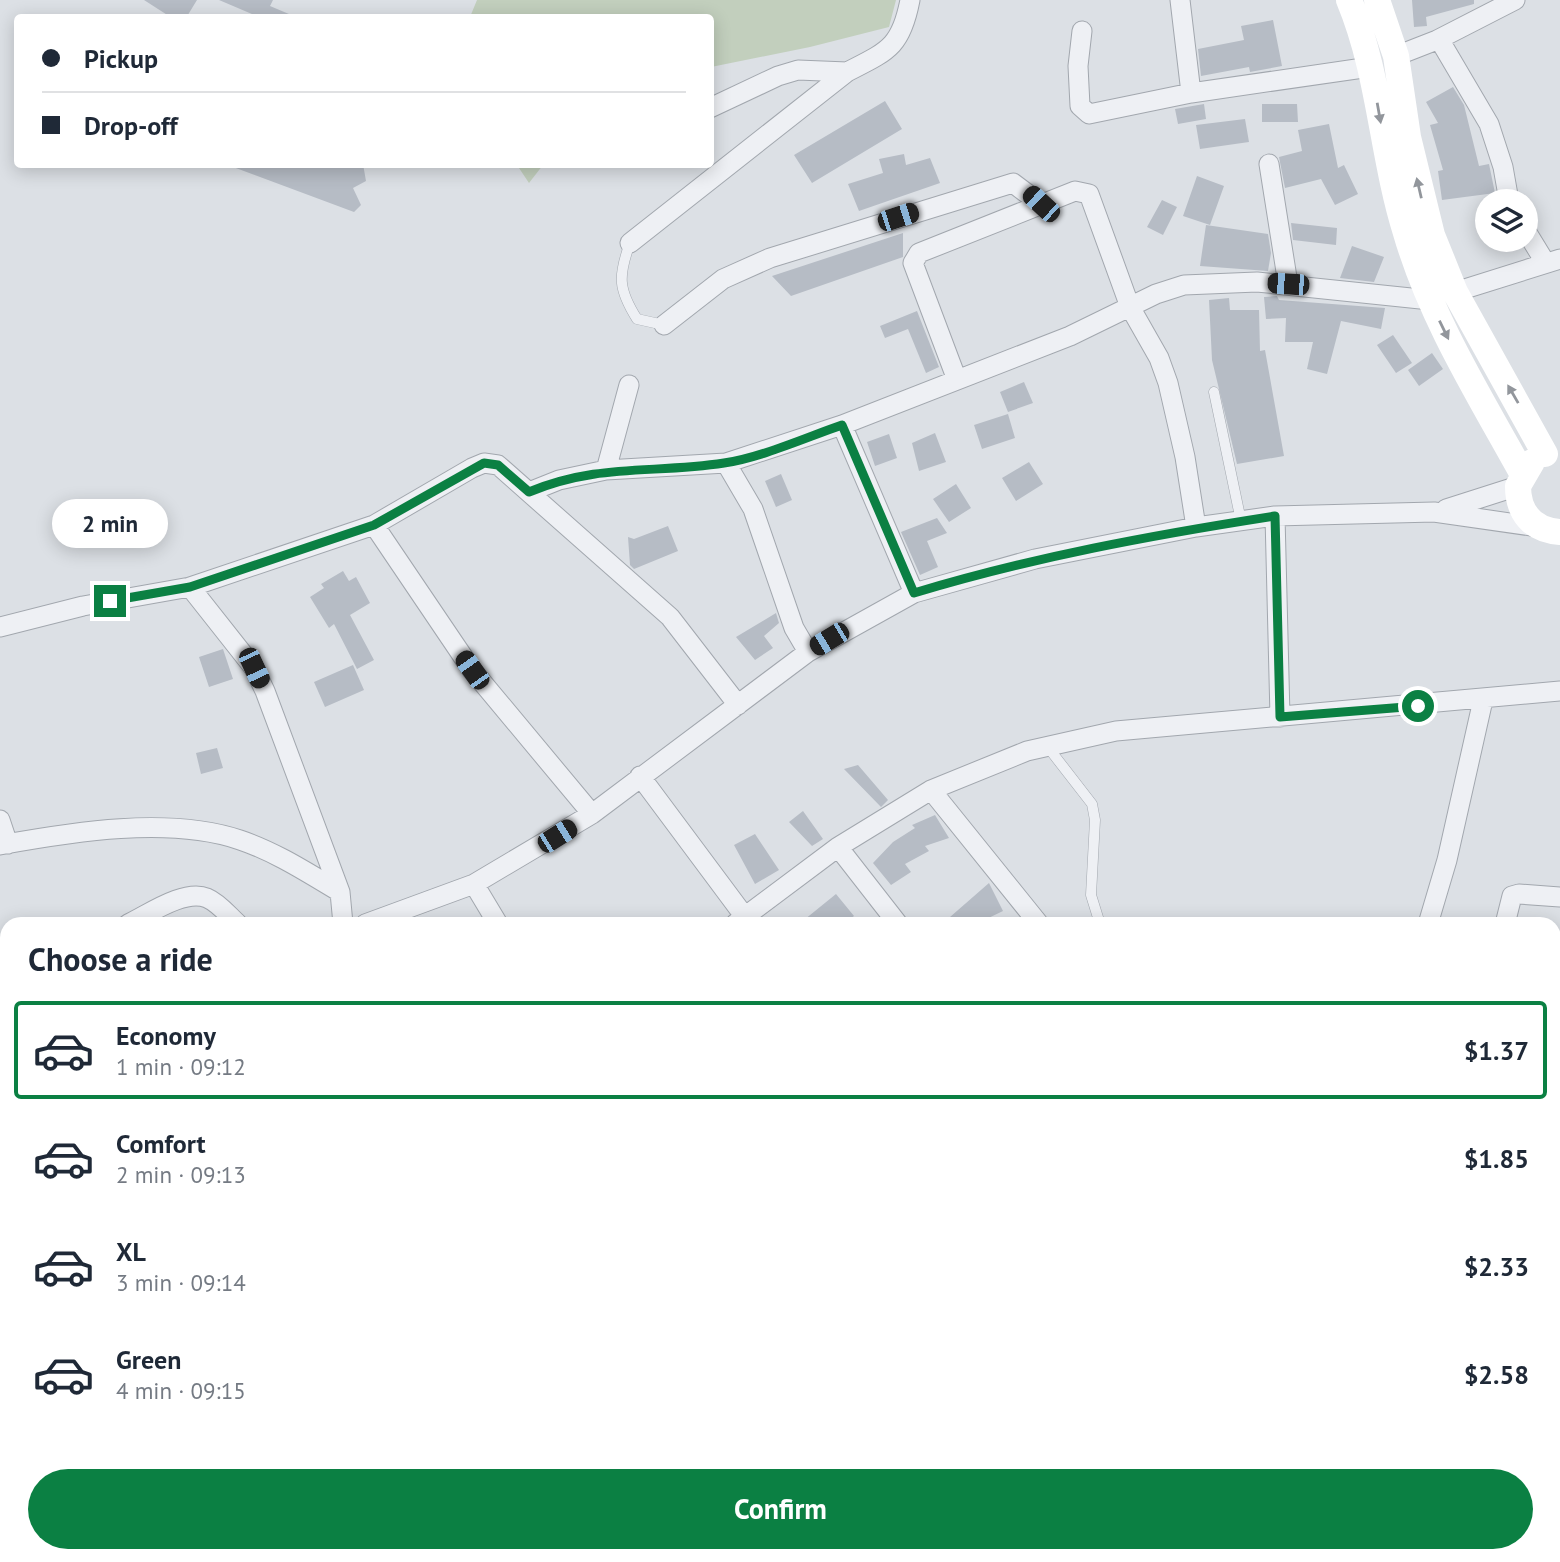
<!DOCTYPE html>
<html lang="en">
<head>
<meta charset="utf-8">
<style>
	body { margin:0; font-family:"PT Sans",sans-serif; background:#f6f6f7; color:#1f2937; height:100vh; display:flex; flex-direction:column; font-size:26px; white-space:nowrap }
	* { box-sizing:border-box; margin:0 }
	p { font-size:23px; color:#747a83 }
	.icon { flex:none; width:38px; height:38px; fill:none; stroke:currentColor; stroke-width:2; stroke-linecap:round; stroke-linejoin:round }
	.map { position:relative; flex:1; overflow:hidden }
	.details { position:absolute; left:0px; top:917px; width:1561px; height:646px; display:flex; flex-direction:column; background:#fff; border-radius:21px 21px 0 0; box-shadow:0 4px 18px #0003 }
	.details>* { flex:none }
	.top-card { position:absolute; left:14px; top:14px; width:700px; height:154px; border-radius:7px; box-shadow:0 4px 18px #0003; display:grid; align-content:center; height:154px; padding:0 28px; background:#fff }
	.tools { position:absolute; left:1475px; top:189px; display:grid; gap:14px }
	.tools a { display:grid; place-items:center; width:63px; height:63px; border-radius:50%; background:#fff; box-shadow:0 4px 18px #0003; font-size:35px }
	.end { position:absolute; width:32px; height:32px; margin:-16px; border:9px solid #0b8043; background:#fff; box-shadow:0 0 0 4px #fff }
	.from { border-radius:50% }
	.bubble { position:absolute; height:49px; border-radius:24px; background:#fff; box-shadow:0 4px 18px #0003; font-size:23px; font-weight:800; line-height:49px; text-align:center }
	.car { position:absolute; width:21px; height:42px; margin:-21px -10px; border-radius:9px; box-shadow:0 0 5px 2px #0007; background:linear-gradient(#222 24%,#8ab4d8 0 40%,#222 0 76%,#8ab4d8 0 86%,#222 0) }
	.top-card b { display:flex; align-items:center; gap:24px; height:66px; font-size:26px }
	.top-card b+b { border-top:2px solid #e0e1e3 }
	.top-card i { width:18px; height:18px; background:#1f2937 }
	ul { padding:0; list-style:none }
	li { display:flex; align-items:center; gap:21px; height:98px; margin:0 14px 10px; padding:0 14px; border:4px solid transparent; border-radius:7px }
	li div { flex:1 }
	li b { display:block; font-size:26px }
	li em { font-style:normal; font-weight:800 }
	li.active { border-color:#0b8043 }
	li>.icon { width:63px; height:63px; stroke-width:1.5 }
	h2 { padding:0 28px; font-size:32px; line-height:84px }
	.primary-button { display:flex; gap:14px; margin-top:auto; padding:14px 28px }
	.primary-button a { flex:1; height:80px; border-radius:42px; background:#0b8043; color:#fff; font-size:28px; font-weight:800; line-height:80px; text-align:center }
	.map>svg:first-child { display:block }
</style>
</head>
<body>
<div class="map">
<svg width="1560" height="1562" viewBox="0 0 1560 1562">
	<rect width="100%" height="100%" fill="#dce0e5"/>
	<path fill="#c2cfbd" d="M 477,0 L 896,0 L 889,27 L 810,47 L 711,67 L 710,18 L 470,17 Z
		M 517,165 L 543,165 L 529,183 Z"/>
	<path fill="#b6bcc5" d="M 144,0 L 197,0 L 186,18 L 172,18 Z
		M 219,0 L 273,0 L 270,6 L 296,17 L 261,18 Z
		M 1412,0 L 1474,0 L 1474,4 L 1426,17 L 1427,26 L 1414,27 Z
		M 1273,20 L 1282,66 L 1250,72 L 1249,67 L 1201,76 L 1198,49 L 1244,40 L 1241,26 Z
		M 1453,87 L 1464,105 L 1479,166 L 1489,164 L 1495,193 L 1442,200 L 1438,171 L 1443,170 L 1430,125 L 1438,123 L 1426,102 Z
		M 885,101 L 902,129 L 812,183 L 794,155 Z
		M 1204,104 L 1206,119 L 1178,124 L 1175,109 Z
		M 1262,104 L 1297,104 L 1298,122 L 1262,122 Z
		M 1245,119 L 1249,142 L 1200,149 L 1196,125 Z
		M 1329,124 L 1338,168 L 1344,165 L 1358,194 L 1335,205 L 1321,179 L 1285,188 L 1279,157 L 1302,151 L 1298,130 Z
		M 904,154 L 906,165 L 930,158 L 940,183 L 859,211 L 848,184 L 883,173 L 879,159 Z
		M 225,164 L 363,164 L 366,181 L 353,188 L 361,205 L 354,212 Z
		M 1197,176 L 1224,186 L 1210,225 L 1183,216 Z
		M 1162,200 L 1177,207 L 1163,235 L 1147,227 Z
		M 1291,223 L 1337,228 L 1336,245 L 1293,240 Z
		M 1206,225 L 1268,234 L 1271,253 L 1268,271 L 1200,266 Z
		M 903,233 L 903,257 L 791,296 L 772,276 Z
		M 1352,246 L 1384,257 L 1374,282 L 1340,278 Z
		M 1277,296 L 1279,300 L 1385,308 L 1381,329 L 1341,321 L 1327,374 L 1307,369 L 1313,342 L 1285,342 L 1286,318 L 1266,319 L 1264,297 Z
		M 1229,298 L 1230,310 L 1259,310 L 1260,351 L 1265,350 L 1284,456 L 1237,464 L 1212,360 L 1209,300 Z
		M 917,311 L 939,367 L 926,373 L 908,329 L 885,338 L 880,326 Z
		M 1393,335 L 1412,363 L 1396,373 L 1377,345 Z
		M 1432,353 L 1443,369 L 1419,386 L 1408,370 Z
		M 1024,382 L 1033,403 L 1008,412 L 1000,392 Z
		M 1008,414 L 1015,438 L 982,449 L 974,425 Z
		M 935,433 L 946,462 L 919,471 L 912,443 Z
		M 889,434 L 897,458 L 875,466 L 867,442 Z
		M 1029,462 L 1043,484 L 1016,501 L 1002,478 Z
		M 781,474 L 792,500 L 776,507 L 765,481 Z
		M 956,484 L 971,508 L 949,522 L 933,499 Z
		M 937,518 L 947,533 L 927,541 L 938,567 L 920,575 L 901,532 Z
		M 668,526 L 678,551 L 634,569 L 630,565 L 628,537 L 634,539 Z
		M 343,571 L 349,581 L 356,577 L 370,603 L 350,615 L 374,660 L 357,669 L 334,624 L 329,628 L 310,597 L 324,588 L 321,584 Z
		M 776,613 L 779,623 L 764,636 L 773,648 L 755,660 L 736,637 Z
		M 223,649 L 233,679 L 209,687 L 199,657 Z
		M 353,665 L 364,690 L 325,707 L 314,682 Z
		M 217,748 L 223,768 L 201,774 L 196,753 Z
		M 858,765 L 888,800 L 881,807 L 844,769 Z
		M 803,811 L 823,839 L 812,846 L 789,822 Z
		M 935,815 L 949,838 L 925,846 L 929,851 L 905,864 L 911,872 L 891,885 L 873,863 L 893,842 L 915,828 L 912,825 Z
		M 755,834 L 779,870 L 755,884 L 734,845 Z
		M 989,883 L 1003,911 L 976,924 L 942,924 Z
		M 836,894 L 854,916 L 844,924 L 799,924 Z"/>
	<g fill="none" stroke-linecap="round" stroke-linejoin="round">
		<defs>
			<path id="lane" d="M 630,243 C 618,276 618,289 637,319 L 664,325
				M 1214,392 L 1241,521
				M 1047,746 L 1092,804 L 1095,820 L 1091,895 L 1100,924"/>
			<path id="street" d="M 1180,0 L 1191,93
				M 1082,31 L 1078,66 L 1080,106 L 1089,114 L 1191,93 L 1370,67
				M 1439,39 L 1489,124 L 1503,167 L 1509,201
				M 1396,56 L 1437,40 L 1515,0
				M 710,108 L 778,76 L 798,70 L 847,72
				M 1269,164 L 1288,284
				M 1526,231 L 1545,262
				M 630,243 L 847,72 C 888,51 901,47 910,0
				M 1455,292 L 1560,259
				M 664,325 L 723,279 L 770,258 L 1013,183 L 1041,204
				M 957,380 L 913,263 L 919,253 L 1075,191 L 1089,194 L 1130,307 L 1159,358 L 1168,383 L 1185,457 L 1196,527
				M 842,425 L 914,593
				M 726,463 L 753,509 L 794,628 L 808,652
				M 606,470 L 629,385
				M 529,492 L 559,480 L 606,470 L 726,463 L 842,425 L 1070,336 L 1156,294 L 1184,285 L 1257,282 L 1430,300
				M 1446,509 L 1518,486
				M 1275,516 L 1280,717
				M 374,525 L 472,670 L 592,814
				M 190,587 L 254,668 L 265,691 L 340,892 L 343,924
				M 0,627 L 83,606 L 190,587 L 374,525 L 472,468 L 484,463 L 498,465 L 670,617 L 738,705
				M 640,776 L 745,917 L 746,924
				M 931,790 L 1039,924
				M 0,820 L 8,844
				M 0,845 C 72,832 169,816 240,840 C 276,852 308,873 340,892
				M 838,847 L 898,924
				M 474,884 L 498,924
				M 128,924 C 149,914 184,889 207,898 C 219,903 229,916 238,924
				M 365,924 L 474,884 L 592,814 L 808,652 L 914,593 L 1035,559 L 1196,527 L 1275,516 L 1434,512 L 1538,527
				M 735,924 L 838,847 L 931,790 L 1027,751 L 1116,731 L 1560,691
				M 1428,924 L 1447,860 L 1483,700
				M 1505,924 L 1512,896 L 1519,894 L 1560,897
				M 0,961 L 7,960
				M 1554,1056 L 1560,1055
				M 0,1208 L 7,1205
				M 0,1458 L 7,1463
				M 120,1556 L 129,1562
				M 407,1556 L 412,1562
				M 957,1556 L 961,1562
				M 1123,1556 L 1126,1562
				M 1499,1556 L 1505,1562
				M 145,1562 L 149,1556
				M 263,1562 L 266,1556
				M 539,1562 L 548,1556
				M 727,1562 L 737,1556
				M 1197,1562 L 1206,1556"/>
		</defs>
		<use href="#lane" stroke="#a2a7ae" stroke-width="11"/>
		<use href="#street" stroke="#a2a7ae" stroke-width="21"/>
		<use href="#lane" stroke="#eef0f4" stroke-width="10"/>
		<use href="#street" stroke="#eef0f4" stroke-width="19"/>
		<path stroke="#fff" stroke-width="26" d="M 1349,0 C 1380,74 1382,157 1406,233 C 1431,319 1479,395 1522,473
			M 1377,0 L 1396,56 L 1408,137 L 1432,235 L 1455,292 L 1545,454
			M 1532,462 L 1518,486 C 1518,513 1532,530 1560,532"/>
	</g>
	<defs><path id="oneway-solid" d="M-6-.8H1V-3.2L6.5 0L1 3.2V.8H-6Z" transform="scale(1.75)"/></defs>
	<g fill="#92969c">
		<use href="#oneway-solid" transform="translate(1379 113) rotate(80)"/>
		<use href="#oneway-solid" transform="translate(1419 188) rotate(-103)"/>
		<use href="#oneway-solid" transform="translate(1444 330) rotate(64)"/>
		<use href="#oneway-solid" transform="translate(1513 394) rotate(-120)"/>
	</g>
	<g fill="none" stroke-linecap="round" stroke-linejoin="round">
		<path stroke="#0b8043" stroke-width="9" d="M 110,601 L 190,587 L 374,525 L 484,463 L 498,465 L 529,492 C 599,463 653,474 724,463 C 760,458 807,437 842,425 L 914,593 C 1033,557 1153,535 1275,516 L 1280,717 L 1418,706"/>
	</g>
</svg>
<div class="tools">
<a><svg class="icon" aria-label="layers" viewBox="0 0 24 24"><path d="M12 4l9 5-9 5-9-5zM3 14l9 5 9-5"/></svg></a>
</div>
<i class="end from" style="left:1418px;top:706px"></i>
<i class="end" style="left:110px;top:601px"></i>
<div class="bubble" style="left:52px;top:499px;width:116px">2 min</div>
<i class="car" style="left:1041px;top:204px;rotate:313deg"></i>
<i class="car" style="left:898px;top:217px;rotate:72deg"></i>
<i class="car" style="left:1288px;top:284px;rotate:274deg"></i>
<i class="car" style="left:829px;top:639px;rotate:239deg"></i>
<i class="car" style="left:254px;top:668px;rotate:155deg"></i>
<i class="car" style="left:472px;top:670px;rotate:325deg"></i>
<i class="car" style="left:557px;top:836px;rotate:58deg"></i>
<div class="top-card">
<b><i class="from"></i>Pickup</b>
<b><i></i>Drop-off</b>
</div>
<section class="details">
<h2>Choose a ride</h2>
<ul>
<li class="active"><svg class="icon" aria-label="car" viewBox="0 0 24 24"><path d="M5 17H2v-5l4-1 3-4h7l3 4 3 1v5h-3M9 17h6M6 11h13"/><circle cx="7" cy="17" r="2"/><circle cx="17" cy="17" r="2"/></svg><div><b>Economy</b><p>1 min · 09:12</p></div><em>$1.37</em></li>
<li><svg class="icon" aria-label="car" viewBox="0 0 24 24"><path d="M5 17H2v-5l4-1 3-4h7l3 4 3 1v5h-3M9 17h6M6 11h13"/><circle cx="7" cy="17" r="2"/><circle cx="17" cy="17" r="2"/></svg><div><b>Comfort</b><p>2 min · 09:13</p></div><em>$1.85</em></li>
<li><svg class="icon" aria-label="car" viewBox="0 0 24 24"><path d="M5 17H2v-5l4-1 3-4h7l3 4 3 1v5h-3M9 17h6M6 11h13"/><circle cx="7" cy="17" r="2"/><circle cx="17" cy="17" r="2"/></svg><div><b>XL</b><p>3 min · 09:14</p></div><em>$2.33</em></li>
<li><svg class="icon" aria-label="car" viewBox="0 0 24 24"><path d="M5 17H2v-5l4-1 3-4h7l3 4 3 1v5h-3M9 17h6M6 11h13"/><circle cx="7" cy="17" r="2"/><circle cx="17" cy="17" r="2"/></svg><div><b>Green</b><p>4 min · 09:15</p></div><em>$2.58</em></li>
</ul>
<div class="primary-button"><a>Confirm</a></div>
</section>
</div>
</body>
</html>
